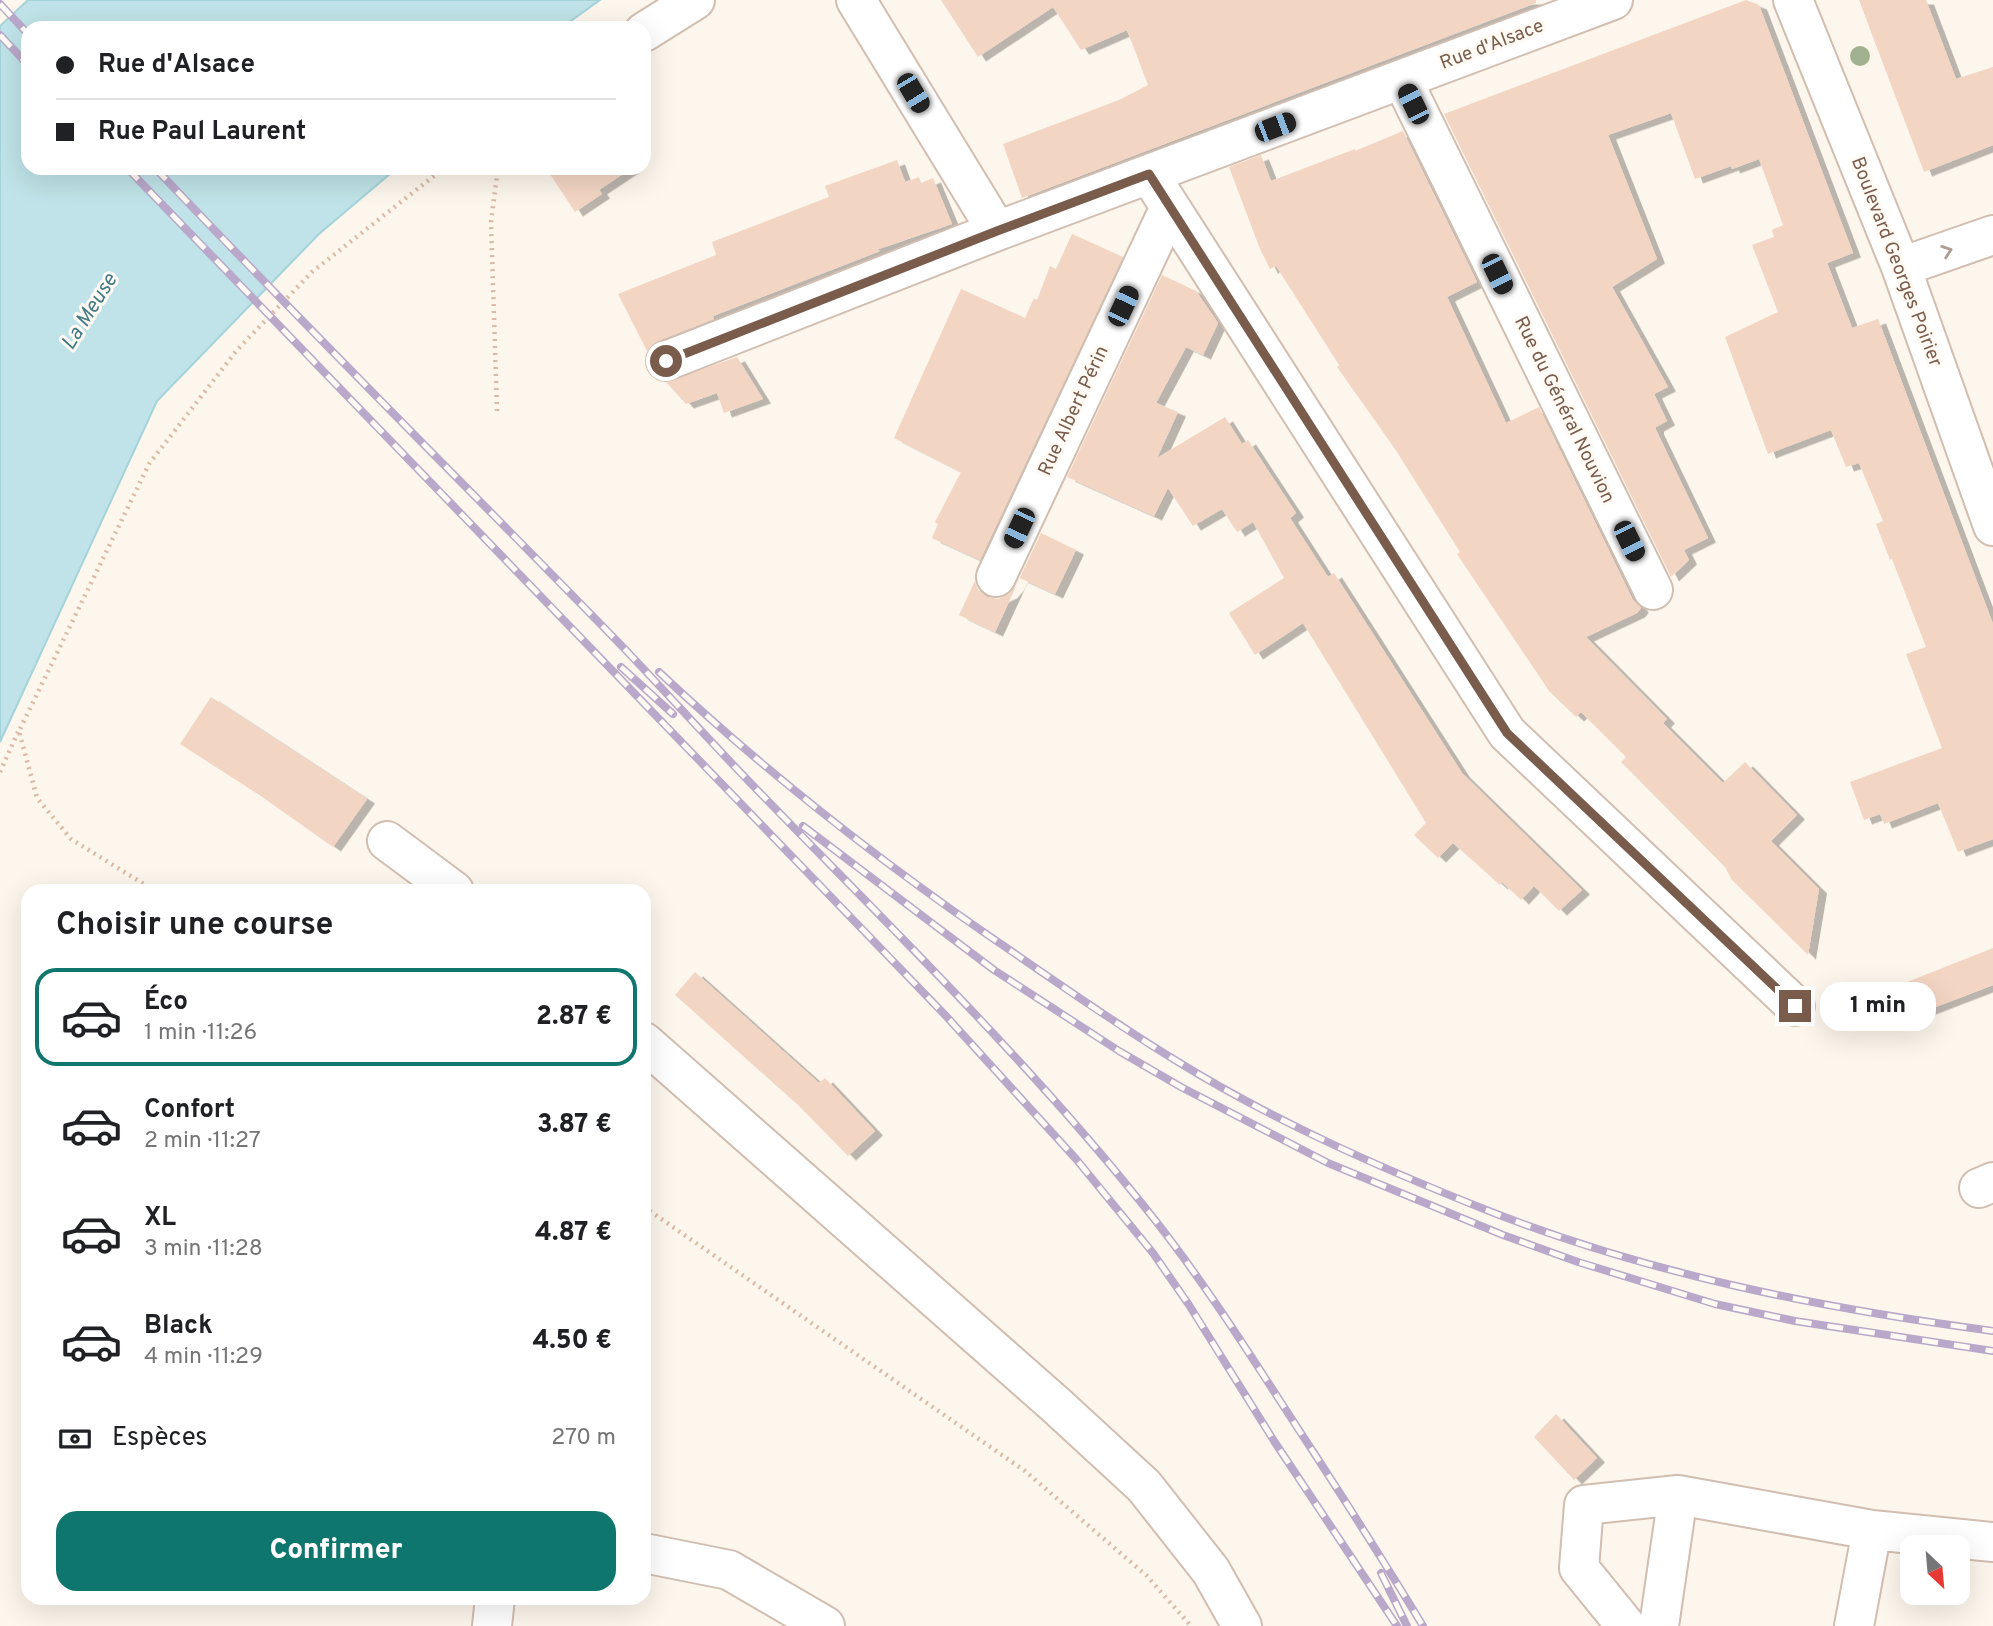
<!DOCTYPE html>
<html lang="fr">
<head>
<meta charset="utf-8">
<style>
	body { margin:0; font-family:Overpass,sans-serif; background:#f6f6f6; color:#202124; height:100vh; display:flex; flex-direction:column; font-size:26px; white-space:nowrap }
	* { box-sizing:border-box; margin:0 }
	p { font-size:23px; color:#757577 }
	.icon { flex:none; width:38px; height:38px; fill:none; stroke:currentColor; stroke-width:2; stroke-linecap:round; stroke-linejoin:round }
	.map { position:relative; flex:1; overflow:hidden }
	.side { position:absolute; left:21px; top:884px; width:630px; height:721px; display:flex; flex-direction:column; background:#fff; border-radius:21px; box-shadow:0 7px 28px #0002 }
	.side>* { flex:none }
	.banner { position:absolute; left:21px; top:21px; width:630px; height:154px; border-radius:21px; box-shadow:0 7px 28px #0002; display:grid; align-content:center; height:154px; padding:0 35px; background:#fff }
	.needle { width:46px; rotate:154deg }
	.controls { position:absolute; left:1900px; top:1535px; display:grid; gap:14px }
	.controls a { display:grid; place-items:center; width:70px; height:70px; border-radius:14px; background:#fff; box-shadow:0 7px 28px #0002; font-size:35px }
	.end { position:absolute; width:32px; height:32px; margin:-16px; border:9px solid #7a5c4d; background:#fff; box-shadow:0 0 0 4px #fff }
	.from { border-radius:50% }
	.bubble { position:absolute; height:49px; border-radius:21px; background:#fff; box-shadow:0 7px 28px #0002; font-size:23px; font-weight:800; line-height:49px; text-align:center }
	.car { position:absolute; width:21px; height:42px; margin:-21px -10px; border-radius:9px; box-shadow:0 0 5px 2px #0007; background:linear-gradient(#222 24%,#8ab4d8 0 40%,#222 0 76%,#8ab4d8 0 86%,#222 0) }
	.banner b { display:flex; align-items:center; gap:24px; height:66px; font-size:26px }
	.banner b+b { border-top:2px solid #e0e0e0 }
	.banner i { width:18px; height:18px; background:#202124 }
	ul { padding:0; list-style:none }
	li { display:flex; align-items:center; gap:21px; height:98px; margin:0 14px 10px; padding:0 21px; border:4px solid transparent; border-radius:21px }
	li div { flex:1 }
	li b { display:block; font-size:26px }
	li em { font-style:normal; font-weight:800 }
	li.active { border-color:#0f766e }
	li>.icon { width:63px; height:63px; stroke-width:1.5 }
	h2 { padding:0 35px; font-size:32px; line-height:84px }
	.pay { display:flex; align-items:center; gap:18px; height:77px; padding:0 35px; font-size:26px }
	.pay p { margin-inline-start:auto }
	.cta { display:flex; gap:14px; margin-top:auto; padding:14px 35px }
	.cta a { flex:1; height:80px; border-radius:21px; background:#0f766e; color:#fff; font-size:28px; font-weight:800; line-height:80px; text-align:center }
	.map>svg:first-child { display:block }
</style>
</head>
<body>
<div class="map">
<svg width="1993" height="1626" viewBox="0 0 1993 1626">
	<defs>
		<filter id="shadow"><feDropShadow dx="8" dy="4.5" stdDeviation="0" flood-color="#0004"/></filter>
	</defs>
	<rect width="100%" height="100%" fill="#fdf6ec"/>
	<path fill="#bfe3e8" stroke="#a5d3da" stroke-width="2" d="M 28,0 L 600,0 L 561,28 L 28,28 L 28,168 L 397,168 L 319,234 L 157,401 L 0,742 L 0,26 Z"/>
	<path fill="#f3d5c3" filter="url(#shadow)" d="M 941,0 L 1536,0 L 1536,3 L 1022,198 L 1003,144 L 1119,100 L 1148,85 L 1127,30 L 1081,50 L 1053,7 L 978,57 Z
		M 1746,0 L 1759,5 L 1853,253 L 1827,263 L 1852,328 L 1878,319 L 1993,624 L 1993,839 L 1958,852 L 1938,803 L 1884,824 L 1880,814 L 1864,820 L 1850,782 L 1942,748 L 1906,654 L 1926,647 L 1892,559 L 1890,560 L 1876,524 L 1883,521 L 1859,463 L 1846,467 L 1831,430 L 1768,454 L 1725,337 L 1778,312 L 1752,245 L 1774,237 L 1772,230 L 1783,225 L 1759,159 L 1732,169 L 1731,166 L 1695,179 L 1671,113 L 1608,135 L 1657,259 L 1612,287 L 1668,387 L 1654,394 L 1667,421 L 1656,427 L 1656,430 L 1708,538 L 1684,550 L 1689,560 L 1671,577 L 1444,114 Z
		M 1859,0 L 1926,0 L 1956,79 L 1993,67 L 1993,145 L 1924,172 Z
		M 1403,131 L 1477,282 L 1447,297 L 1506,423 L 1539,407 L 1633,600 L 1641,608 L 1637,613 L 1586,637 L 1667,719 L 1663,723 L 1723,783 L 1745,762 L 1797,815 L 1771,841 L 1819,889 L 1808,955 L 1732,880 L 1725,867 L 1621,762 L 1626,757 L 1581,712 L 1576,717 L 1549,691 L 1457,554 L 1460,552 L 1395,449 L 1337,367 L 1339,365 L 1276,266 L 1270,269 L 1260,249 L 1229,167 L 1261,155 L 1271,181 L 1355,149 L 1355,151 Z
		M 897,160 L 905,182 L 919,177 L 921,183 L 933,178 L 952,224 L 876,250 L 880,251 L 713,316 L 714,319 L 658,341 L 647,351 L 618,294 L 716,255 L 712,242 L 829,197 L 825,186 Z
		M 546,168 L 632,168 L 599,190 L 602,194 L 575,212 Z
		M 1072,234 L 1123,257 L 980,560 L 932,538 L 938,524 L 935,522 L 961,472 L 894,438 L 961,289 L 1025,318 L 1034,298 L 1037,300 L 1050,266 L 1056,269 Z
		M 1162,275 L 1196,291 L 1218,323 L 1203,355 L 1186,347 L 1156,403 L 1178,412 L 1157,458 L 1225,417 L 1242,444 L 1248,440 L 1296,513 L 1290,518 L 1328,577 L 1334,573 L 1462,773 L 1582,890 L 1559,911 L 1534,886 L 1521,900 L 1502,882 L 1500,885 L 1453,843 L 1438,858 L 1414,835 L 1426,823 L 1303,623 L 1255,655 L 1229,613 L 1284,578 L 1253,522 L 1237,532 L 1222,509 L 1193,526 L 1168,488 L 1154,516 L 1067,477 Z
		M 737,357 L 763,399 L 724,413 L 717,393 L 686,404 L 666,382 Z
		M 1041,533 L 1076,550 L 1055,594 L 1020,578 L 995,632 L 959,615 L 975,581 L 978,590 L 987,597 L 998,599 L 1009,594 L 1016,586 Z
		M 211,697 L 367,799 L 333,847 L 258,794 L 180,744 Z
		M 1993,948 L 1993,985 L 1915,1015 L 1902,984 Z
		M 695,972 L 819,1083 L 825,1078 L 875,1131 L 848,1156 L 799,1106 L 675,995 Z
		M 1556,1414 L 1597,1458 L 1574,1480 L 1534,1437 Z"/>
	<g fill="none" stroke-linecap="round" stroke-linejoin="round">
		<defs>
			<path id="minor" d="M 856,0 L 997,231
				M 1793,0 L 1901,267 L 1993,526
				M 644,32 L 695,0
				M 1402,79 L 1653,590
				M 1149,174 L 1507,733 L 1795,1006
				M 1901,267 L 1993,235
				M 666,361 L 997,231 L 1613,0
				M 996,577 L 1170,207
				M 387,841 L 454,891
				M 644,1042 L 1056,1405 L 1144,1486 L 1211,1571 L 1242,1626
				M 1979,1188 L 1993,1182
				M 644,1553 L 729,1570 L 825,1626
				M 492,1626 L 495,1598
				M 1626,1626 L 1579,1568 L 1584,1505 L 1678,1495
				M 1659,1626 L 1678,1495 L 1872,1530
				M 1854,1626 L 1872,1530 L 1993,1542"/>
		</defs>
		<use href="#minor" stroke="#d1beb0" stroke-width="42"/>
		<path stroke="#d9b8a5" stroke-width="4.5" stroke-dasharray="2 5" stroke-linecap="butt" d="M 497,411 L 491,222 L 498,168
			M 0,772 L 18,732
			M 155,891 L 71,839 L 37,798 L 19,731 L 149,464 L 237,350 L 312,272 L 444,168
			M 644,1207 L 1025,1471 L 1147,1576 L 1191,1626"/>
		<use href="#minor" stroke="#fff" stroke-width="38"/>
		<defs>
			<path id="rail" d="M 0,4 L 28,34
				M 0,35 L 28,65
				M 127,168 L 946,1016 L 1076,1159 L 1153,1253 L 1189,1305 L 1274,1441 L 1397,1626
				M 155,168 C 307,328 464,484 618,642 C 667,693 715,747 765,798 C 898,935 1036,1069 1155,1220 C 1213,1294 1262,1374 1314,1453 C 1351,1510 1388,1568 1423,1626
				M 621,667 L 673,714
				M 659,672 C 770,776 891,870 1017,955 C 1069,991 1121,1027 1175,1060 C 1272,1120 1378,1167 1484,1209 C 1647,1274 1820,1308 1993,1331
				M 803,826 L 994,970 L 1119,1051 L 1181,1087 L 1328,1163 L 1503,1235 L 1578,1262 L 1715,1304 L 1795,1321 L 1993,1351
				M 1381,1573 L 1407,1626"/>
		</defs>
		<use href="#rail" stroke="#b9a8c9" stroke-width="8"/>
		<use href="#rail" stroke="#fffaf3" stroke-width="5" stroke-dasharray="16" stroke-linecap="butt"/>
	</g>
	<circle fill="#a0b28e" cx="1860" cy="56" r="10"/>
	<defs><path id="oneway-chevron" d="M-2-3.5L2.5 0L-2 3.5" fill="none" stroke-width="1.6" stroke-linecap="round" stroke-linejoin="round" transform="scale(1.75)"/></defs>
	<use stroke="#af9d94" href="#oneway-chevron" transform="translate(1947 251) rotate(-19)"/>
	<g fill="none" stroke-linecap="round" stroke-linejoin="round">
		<path stroke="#7a5c4d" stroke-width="9" d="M 666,361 L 997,231 L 1149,174 L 1507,733 L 1795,1006"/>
	</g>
	<g text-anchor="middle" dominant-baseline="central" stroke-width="6" stroke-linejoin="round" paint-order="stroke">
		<g font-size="19" fill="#7a5c4d" stroke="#fffaf3">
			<text transform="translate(1492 45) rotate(-21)">Rue d'Alsace</text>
			<text transform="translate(1896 262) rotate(69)">Boulevard Georges Poirier</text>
			<text transform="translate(1564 410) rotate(64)">Rue du Général Nouvion</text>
			<text transform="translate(1074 411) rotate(-65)">Rue Albert Périn</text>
		</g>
		<g font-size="21" font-style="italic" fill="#437c86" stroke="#fffaf3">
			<text transform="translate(90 312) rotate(-58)">La Meuse</text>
		</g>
	</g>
</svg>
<div class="controls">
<a><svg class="needle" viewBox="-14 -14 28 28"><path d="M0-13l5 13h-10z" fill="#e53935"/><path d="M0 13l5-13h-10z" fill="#757577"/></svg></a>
</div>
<i class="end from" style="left:666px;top:361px"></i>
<i class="end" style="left:1795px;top:1006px"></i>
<div class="bubble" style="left:1820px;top:982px;width:116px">1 min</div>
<i class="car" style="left:913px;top:93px;rotate:149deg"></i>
<i class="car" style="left:1413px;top:104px;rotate:334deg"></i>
<i class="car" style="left:1275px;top:127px;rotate:69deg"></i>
<i class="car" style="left:1497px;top:274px;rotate:154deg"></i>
<i class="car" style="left:1123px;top:306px;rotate:25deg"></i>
<i class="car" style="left:1019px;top:528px;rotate:205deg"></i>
<i class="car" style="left:1629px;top:541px;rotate:154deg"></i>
<div class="banner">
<b><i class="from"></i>Rue d'Alsace</b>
<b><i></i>Rue Paul Laurent</b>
</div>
<section class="side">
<h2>Choisir une course</h2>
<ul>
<li class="active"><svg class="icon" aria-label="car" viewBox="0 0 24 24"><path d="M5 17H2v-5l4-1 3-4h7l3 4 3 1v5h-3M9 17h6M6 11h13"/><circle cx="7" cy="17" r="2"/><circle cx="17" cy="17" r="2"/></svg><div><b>Éco</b><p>1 min · 11:26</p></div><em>2.87 €</em></li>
<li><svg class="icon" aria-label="car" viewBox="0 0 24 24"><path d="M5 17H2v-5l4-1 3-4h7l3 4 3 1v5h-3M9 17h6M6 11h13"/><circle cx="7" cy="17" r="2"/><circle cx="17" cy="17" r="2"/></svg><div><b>Confort</b><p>2 min · 11:27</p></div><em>3.87 €</em></li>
<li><svg class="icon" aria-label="car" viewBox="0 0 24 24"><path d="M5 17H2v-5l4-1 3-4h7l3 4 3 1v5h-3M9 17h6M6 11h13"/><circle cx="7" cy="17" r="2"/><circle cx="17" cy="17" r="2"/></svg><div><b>XL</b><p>3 min · 11:28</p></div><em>4.87 €</em></li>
<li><svg class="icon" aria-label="car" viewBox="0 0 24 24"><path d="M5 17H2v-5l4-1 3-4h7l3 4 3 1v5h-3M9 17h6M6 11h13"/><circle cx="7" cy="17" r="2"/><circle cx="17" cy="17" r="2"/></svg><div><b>Black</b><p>4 min · 11:29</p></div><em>4.50 €</em></li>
</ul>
<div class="pay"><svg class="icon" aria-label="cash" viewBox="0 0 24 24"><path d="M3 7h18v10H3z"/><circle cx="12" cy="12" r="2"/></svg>Espèces<p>270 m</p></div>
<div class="cta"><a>Confirmer</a></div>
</section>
</div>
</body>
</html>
